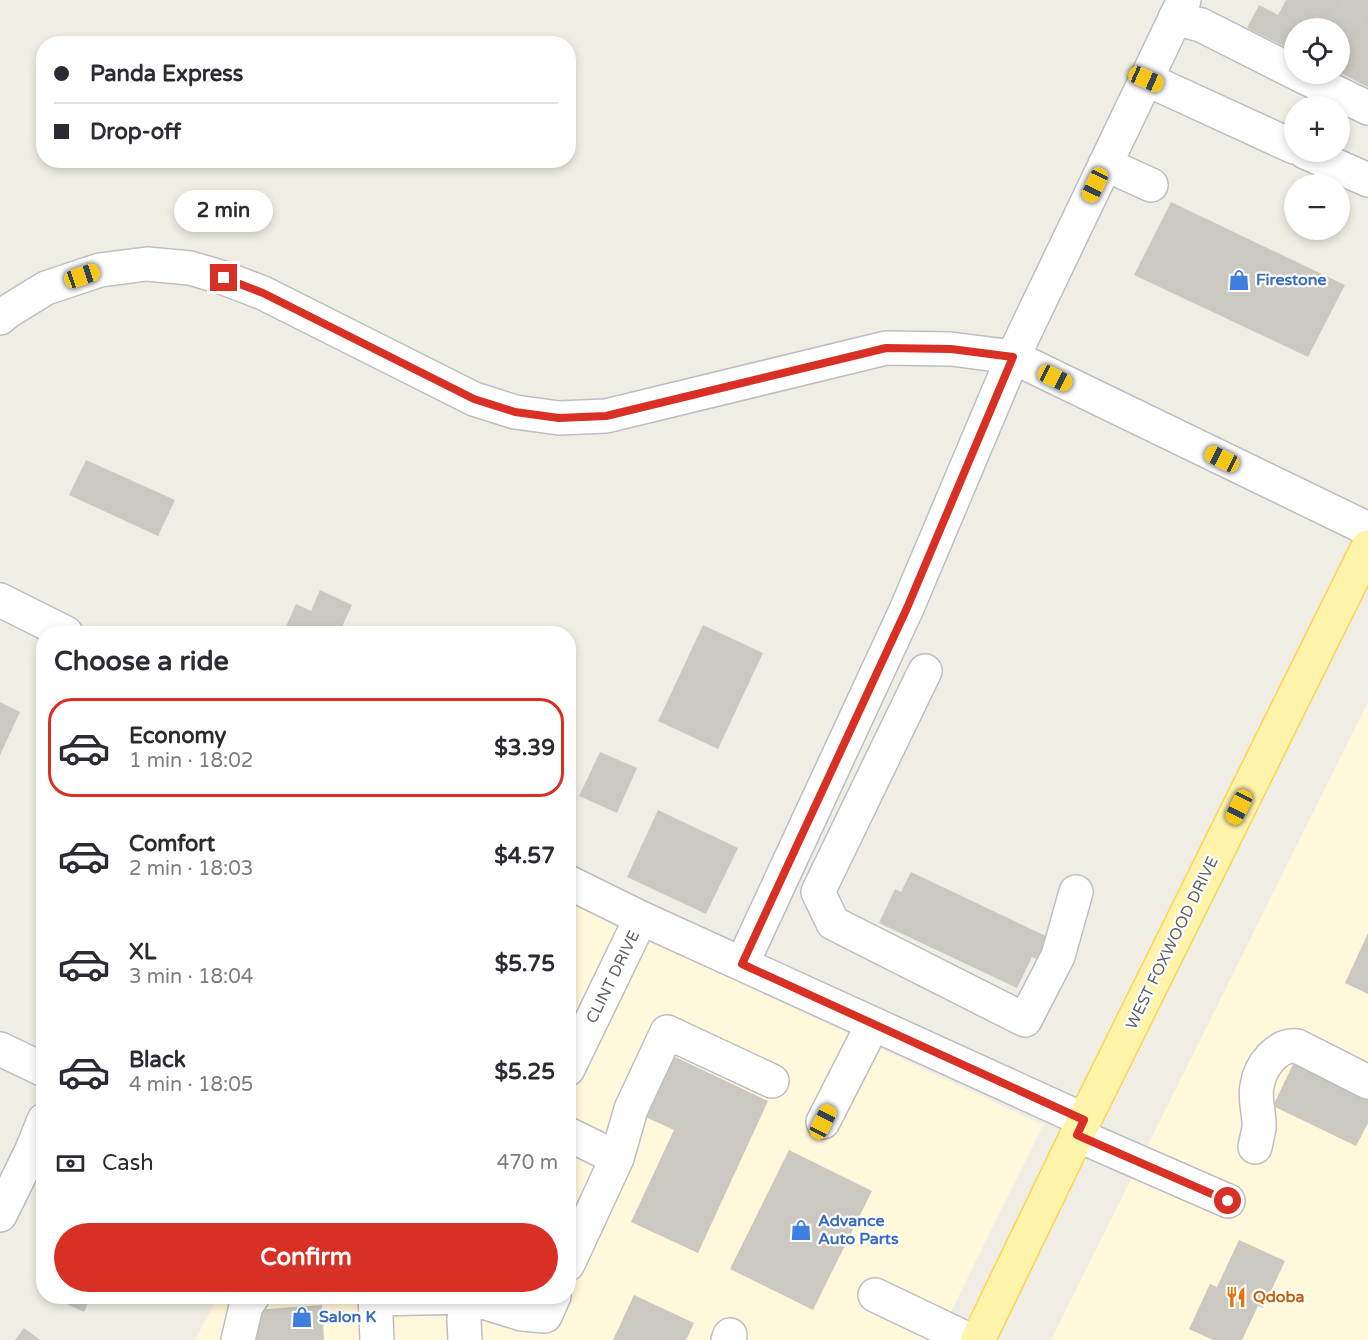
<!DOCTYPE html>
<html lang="en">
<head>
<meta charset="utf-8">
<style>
	body { margin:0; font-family:"Varela Round",sans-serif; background:#f7f7f7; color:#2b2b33; height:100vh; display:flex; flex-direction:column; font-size:22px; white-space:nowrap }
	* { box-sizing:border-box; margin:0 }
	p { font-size:20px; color:#7c7c81 }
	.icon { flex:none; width:33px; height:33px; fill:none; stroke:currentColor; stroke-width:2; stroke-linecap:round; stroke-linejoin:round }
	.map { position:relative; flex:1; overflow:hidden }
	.panel { position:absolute; left:36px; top:626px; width:540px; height:678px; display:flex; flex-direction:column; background:#fff; border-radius:24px; box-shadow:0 3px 9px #0003 }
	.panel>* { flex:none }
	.guide { position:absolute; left:36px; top:36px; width:540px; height:132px; border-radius:24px; box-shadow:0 3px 9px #0003; display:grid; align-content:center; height:132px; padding:0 18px; background:#fff }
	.buttons { position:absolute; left:1284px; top:18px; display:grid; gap:12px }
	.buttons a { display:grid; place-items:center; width:66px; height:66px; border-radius:50%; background:#fff; box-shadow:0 3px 9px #0003; font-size:30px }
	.end { position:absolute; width:27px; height:27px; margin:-14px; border:8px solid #d93025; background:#fff; box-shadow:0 0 0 3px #fff }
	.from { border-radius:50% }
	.bubble { position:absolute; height:42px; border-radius:21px; background:#fff; box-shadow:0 3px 9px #0003; font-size:20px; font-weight:800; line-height:42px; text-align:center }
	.car { position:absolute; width:18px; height:36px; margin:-18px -9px; border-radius:8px; box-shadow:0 0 4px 2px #0007; background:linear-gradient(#f5c518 24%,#345 0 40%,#f5c518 0 76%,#345 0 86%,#f5c518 0) }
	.guide b { display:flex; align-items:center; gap:21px; height:57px; font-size:22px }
	.guide b+b { border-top:2px solid #e1e1e2 }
	.guide i { width:15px; height:15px; background:#2b2b33 }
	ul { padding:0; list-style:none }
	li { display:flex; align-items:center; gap:18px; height:99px; margin:0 12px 9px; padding:0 6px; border:3px solid transparent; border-radius:24px }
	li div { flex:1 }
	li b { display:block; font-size:22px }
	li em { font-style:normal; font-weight:800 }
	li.selected { border-color:#d93025 }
	li>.icon { width:54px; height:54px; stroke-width:1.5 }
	h2 { padding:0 18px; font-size:27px; line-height:72px }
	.pay { display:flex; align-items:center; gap:15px; height:66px; padding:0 18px; font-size:22px }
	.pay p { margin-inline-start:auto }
	.primary-button { display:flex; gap:12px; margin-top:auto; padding:12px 18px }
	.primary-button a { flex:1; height:69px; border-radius:36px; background:#d93025; color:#fff; font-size:24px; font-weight:800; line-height:69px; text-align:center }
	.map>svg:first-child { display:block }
</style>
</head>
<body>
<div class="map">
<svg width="1368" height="1340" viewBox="0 0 1368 1340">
	<rect width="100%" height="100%" fill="#f0eee4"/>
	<path fill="#fff8da" d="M 1368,702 L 1368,1340 L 1051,1340 L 1223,994 Z
		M 569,903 L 1043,1125 L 937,1340 L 195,1340 L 218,1296 L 568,1296 Z"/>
	<path fill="#cbc8c1" d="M 1286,0 L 1368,0 L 1368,87 L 1340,73 L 1340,28 L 1294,28 L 1294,51 L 1247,28 L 1259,5 L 1278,15 Z
		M 1171,202 L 1345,285 L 1308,357 L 1134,275 Z
		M 86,460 L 175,500 L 158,536 L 69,495 Z
		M 320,590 L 352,605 L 342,627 L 354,633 L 283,633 L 296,604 L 311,611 Z
		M 703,625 L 763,653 L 718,749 L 658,721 Z
		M 0,702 L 20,712 L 0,755 Z
		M 600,752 L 637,768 L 617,813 L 579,796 Z
		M 658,810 L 738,848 L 706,914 L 627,877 Z
		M 911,872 L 1052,939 L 1041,961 L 1032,957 L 1017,988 L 879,923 L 895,889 L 901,892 Z
		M 1368,933 L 1368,994 L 1345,983 Z
		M 669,1054 L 768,1101 L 698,1253 L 631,1222 L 674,1130 L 641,1115 Z
		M 1296,1058 L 1368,1093 L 1368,1123 L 1356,1146 L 1273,1106 Z
		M 789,1150 L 872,1191 L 813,1310 L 730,1269 Z
		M 1239,1240 L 1285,1261 L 1263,1308 L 1258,1306 L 1242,1340 L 1213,1340 L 1189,1329 L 1210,1284 L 1217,1287 Z
		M 634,1295 L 694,1323 L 686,1340 L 613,1340 Z
		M 49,1296 L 91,1296 L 84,1312 Z
		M 322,1305 L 324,1340 L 256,1340 L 254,1310 Z
		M 24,1328 L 40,1340 L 15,1340 Z"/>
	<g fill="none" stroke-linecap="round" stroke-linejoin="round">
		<path stroke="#cbcac4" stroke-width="33" stroke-dasharray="33 16" stroke-linecap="butt" d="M 1339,0 L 1368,13"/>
		<defs>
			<path id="minor" d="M 1175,18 L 1201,25 L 1294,72
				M 1298,74 L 1368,108
				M 1146,79 L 1294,147
				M 1305,152 L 1368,180
				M 1105,164 L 1151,185
				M 0,318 L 7,312 L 46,288 L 100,270 L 147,264 L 190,268 L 224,278 L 263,293 L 474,399 L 515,412 L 559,418 L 606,416 L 886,348 L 951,349 L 1013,357 L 1368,529
				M 0,600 L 66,633
				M 925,671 L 818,892 L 833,923 L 1025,1020 L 1058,956 L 1076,892
				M 568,882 L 641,918 L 1084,1120
				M 742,964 L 907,608 L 1013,357 L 1184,0
				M 0,1049 L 44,1070
				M 568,1069 L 641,918
				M 823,1122 L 873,1024
				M 568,1134 L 617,1158 L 568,1264
				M 1077,1135 L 1228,1201
				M 1255,1147 C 1256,1141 1258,1135 1259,1128 C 1260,1114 1254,1100 1257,1086 C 1260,1066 1277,1044 1297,1046 L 1368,1082
				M 617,1158 L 631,1109 L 667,1032 L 772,1081
				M 0,1215 L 32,1150 L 44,1120
				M 875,1295 L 969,1340
				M 375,1296 L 377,1340
				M 375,1299 L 467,1297 L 522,1314 L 545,1316 L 554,1296
				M 238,1340 L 246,1306 L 253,1296
				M 465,1340 L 464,1320 L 467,1296
				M 728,1340 L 730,1335"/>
			<path id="major" d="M 978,1340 L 1077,1135 L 1368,547"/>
		</defs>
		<use href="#minor" stroke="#bcbec4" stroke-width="36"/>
		<use href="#major" stroke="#fed350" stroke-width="36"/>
		<use href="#minor" stroke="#fff" stroke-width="33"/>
		<use href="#major" stroke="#fff4aa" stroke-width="33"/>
	</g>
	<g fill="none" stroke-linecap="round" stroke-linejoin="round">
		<path stroke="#d93025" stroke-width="8" d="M 224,278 L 263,293 L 474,399 L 515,412 L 559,418 L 606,416 L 886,348 L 951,349 L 1013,357 L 907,608 L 742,964 L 1084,1120 L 1077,1135 L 1228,1201"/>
	</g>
	<defs>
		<symbol id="shop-bare" viewBox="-9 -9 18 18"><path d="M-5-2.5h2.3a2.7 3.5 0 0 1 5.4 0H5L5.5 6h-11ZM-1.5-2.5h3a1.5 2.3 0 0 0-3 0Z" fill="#3f7fe0" stroke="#fff" stroke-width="2.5" paint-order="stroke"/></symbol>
		<symbol id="restaurant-bare" viewBox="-9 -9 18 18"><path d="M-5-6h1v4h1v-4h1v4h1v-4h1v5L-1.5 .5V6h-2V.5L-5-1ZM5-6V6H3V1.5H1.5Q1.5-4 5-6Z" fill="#e8710a" stroke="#fff" stroke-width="2.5" paint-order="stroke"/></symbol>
	</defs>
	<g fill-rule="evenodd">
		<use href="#shop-bare" x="1224" y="265" width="30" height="30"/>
		<use href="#shop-bare" x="786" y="1215" width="30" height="30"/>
		<use href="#restaurant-bare" x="1221" y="1282" width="30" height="30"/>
		<use href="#shop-bare" x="287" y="1302" width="30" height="30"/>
	</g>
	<g text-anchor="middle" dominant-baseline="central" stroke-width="4.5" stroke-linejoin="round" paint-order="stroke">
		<g font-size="16" font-weight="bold" fill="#366cbe" stroke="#fff" text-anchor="start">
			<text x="1256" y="280">Firestone</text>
			<text x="818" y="1221">Advance<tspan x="818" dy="18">Auto Parts</tspan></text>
			<text x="319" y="1317">Salon K</text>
		</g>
		<g font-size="16" fill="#5c6066" stroke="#fff">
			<text transform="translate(1172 943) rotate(-64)">WEST FOXWOOD DRIVE</text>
			<text transform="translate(613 977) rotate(-64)">CLINT DRIVE</text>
		</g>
		<g font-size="16" font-weight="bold" fill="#c56008" stroke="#fff" text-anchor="start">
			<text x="1253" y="1297">Qdoba</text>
		</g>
	</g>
</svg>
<div class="buttons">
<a><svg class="icon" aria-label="locate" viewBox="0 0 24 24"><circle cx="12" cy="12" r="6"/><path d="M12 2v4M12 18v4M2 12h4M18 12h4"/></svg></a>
<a>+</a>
<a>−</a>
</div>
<i class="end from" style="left:1228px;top:1201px"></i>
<i class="end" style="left:224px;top:278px"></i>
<div class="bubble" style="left:174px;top:190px;width:99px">2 min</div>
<i class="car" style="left:1146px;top:79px;rotate:114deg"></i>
<i class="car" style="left:1095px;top:185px;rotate:205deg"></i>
<i class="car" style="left:82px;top:276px;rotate:71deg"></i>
<i class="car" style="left:1055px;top:378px;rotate:116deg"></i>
<i class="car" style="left:1222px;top:459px;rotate:296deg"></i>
<i class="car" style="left:1239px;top:807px;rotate:206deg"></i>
<i class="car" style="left:823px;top:1122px;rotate:27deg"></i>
<div class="guide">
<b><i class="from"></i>Panda Express</b>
<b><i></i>Drop-off</b>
</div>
<section class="panel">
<h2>Choose a ride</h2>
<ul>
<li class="selected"><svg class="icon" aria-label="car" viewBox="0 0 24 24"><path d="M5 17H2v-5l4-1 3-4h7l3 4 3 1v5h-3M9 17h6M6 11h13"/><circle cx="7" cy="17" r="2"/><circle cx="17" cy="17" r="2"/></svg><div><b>Economy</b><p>1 min · 18:02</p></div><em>$3.39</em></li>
<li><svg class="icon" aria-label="car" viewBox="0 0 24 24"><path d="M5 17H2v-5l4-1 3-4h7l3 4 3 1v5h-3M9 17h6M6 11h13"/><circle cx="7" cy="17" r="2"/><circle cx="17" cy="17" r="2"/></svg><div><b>Comfort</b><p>2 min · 18:03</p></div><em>$4.57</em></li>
<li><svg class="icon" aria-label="car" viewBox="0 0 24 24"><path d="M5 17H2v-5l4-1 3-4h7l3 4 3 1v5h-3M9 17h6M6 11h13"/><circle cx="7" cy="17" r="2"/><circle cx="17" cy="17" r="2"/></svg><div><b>XL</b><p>3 min · 18:04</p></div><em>$5.75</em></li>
<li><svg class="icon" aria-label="car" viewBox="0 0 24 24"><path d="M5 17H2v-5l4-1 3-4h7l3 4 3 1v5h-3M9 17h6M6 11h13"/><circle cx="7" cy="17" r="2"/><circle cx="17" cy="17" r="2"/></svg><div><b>Black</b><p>4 min · 18:05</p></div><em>$5.25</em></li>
</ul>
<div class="pay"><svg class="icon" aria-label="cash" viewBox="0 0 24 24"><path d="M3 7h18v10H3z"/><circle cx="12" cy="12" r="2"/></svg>Cash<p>470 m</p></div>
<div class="primary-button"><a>Confirm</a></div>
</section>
</div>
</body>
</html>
